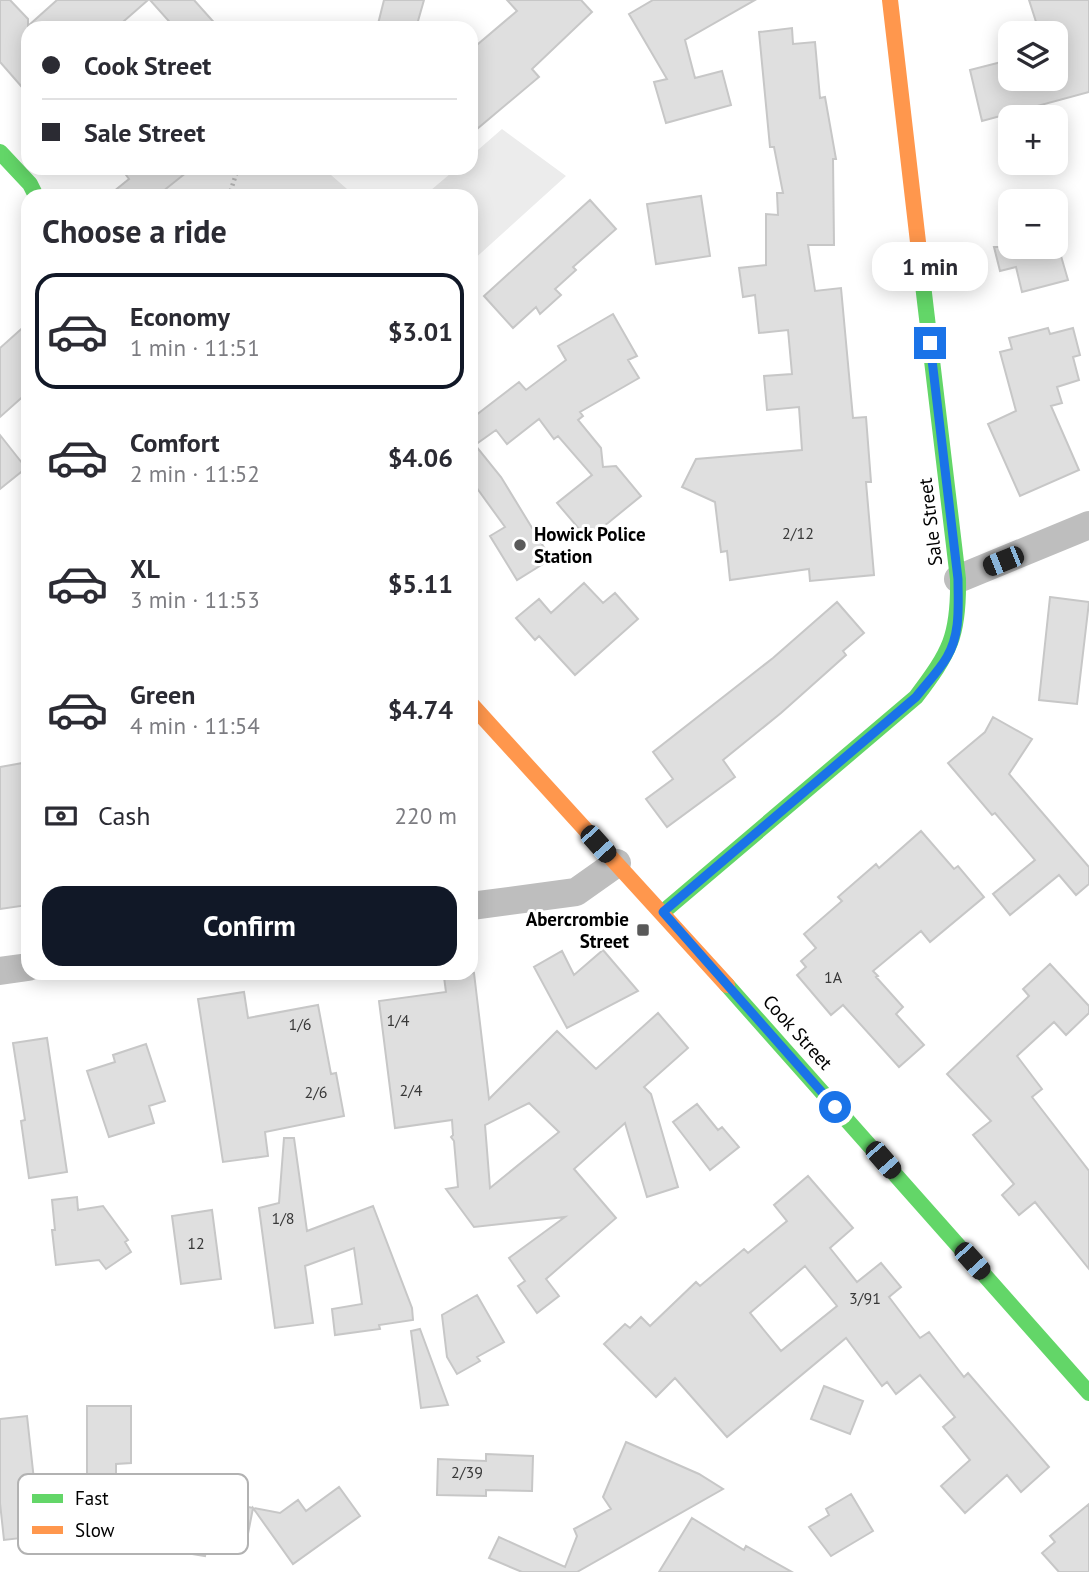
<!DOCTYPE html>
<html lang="en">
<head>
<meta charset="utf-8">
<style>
	body { margin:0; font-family:"PT Sans",sans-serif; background:#f2f2f3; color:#2b2b33; height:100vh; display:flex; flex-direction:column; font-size:26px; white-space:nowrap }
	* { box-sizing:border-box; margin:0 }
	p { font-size:23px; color:#7c7c81 }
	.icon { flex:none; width:38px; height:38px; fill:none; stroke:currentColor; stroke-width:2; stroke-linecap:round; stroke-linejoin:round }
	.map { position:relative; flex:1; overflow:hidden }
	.panel { position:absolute; left:21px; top:189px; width:457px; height:791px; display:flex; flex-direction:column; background:#fff; border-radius:21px; box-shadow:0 4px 18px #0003 }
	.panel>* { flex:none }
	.banner { position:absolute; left:21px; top:21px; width:457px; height:154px; border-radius:21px; box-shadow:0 4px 18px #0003; display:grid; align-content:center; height:154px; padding:0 21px; background:#fff }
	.tools { position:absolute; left:998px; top:21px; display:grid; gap:14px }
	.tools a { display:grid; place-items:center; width:70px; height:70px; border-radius:14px; background:#fff; box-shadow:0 4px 18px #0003; font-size:35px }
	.end { position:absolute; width:32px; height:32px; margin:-16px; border:9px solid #1a73e8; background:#fff; box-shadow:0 0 0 4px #fff }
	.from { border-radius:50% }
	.bubble { position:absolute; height:49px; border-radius:21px; background:#fff; box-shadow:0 4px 18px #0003; font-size:23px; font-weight:800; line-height:49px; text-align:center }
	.car { position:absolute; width:21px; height:42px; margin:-21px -10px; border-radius:9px; box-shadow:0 0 5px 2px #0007; background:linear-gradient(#222 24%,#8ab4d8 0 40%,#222 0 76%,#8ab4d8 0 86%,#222 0) }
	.banner b { display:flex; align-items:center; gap:24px; height:66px; font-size:26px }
	.banner b+b { border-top:2px solid #e1e1e2 }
	.banner i { width:18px; height:18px; background:#2b2b33 }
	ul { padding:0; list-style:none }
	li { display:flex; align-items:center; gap:21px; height:116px; margin:0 14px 10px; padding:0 7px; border:4px solid transparent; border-radius:21px }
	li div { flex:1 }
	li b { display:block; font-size:26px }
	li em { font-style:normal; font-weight:800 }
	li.on { border-color:#111827 }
	li>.icon { width:63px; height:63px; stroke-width:1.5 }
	h2 { padding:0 21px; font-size:32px; line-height:84px }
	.pay { display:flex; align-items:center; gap:18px; height:77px; padding:0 21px; font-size:26px }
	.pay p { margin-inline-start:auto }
	.primary-button { display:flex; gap:14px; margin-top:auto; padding:14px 21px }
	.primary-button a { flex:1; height:80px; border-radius:21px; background:#111827; color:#fff; font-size:28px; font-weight:800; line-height:80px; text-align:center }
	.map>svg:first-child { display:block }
</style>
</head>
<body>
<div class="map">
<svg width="1089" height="1572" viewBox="0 0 1089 1572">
	<rect width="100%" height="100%" fill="#fff"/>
	<path fill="#ececec" d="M 502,129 L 566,176 L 471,262 L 471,196 L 424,196 L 457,168 L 471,168 L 471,156 Z
		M 193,168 L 323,168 L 355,196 L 159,196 Z"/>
	<path fill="#dfdfdf" stroke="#c7c7c7" stroke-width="2" fill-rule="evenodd" d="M 0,0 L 10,0 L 28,19 L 28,26 L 57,0 L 148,0 L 116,28 L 28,28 L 28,94 L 0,62 Z
		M 150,0 L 194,0 L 219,28 L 175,28 Z
		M 384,0 L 424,0 L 416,28 L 377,28 Z
		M 507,0 L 581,0 L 592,12 L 532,69 L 539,77 L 471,134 L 471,50 L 517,11 Z
		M 653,0 L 755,0 L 685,40 L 695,78 L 722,71 L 731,105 L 666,123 L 654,82 L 667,79 L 629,14 Z
		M 1029,0 L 1089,0 L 1089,92 L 982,121 L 970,70 L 1009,60 L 1010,79 L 1055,79 L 1055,23 L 1038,28 Z
		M 792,28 L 793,44 L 815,42 L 820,98 L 825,97 L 836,159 L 833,159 L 834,245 L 808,245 L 815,291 L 841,288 L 853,418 L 866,417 L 871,482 L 866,482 L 874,575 L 810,581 L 809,569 L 730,580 L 727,551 L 721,552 L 715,502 L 682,487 L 696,459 L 802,450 L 799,407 L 767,410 L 764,376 L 792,374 L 788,330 L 759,333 L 755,295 L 743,297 L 739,268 L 766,265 L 766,214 L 778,215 L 777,193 L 783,193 L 774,147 L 770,147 L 759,32 Z
		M 121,168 L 192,168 L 157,196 L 108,196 L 129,179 Z
		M 701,196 L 710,256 L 656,264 L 647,204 Z
		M 590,200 L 616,229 L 573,267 L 576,270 L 555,289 L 561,295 L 540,314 L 536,307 L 513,328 L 484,296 Z
		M 994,247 L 1062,247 L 1061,256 L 1068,280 L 1022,292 L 1016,267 L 1000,271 Z
		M 613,314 L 637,356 L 628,360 L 639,378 L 580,412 L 583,416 L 578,420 L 601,448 L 603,467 L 616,466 L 641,496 L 608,523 L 586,537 L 557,503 L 592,475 L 558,436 L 554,439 L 539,419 L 507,444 L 496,430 L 475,445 L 501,477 L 551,559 L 517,580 L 490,536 L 505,527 L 471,480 L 471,419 L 519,382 L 526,390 L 566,360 L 558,346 Z
		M 28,323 L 28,392 L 0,417 L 0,348 Z
		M 1048,328 L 1050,334 L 1073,328 L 1080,355 L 1073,357 L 1079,380 L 1057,387 L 1062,403 L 1051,406 L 1079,470 L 1020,496 L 988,424 L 1016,411 L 1000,352 L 1012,349 L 1009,338 Z
		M 0,435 L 26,468 L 0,489 Z
		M 584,583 L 603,603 L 615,593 L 638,619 L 575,675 L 539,636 L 535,640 L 516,618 L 539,599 L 551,613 Z
		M 1050,597 L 1089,602 L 1077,704 L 1039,700 Z
		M 837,602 L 864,633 L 843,651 L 846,655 L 781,713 L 723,760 L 735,777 L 667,827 L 646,799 L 673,779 L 653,752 L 773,658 Z
		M 993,717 L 1032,739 L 1009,774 L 1089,867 L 1089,884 L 1076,895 L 1059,875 L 1010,915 L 993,894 L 1035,860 L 995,813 L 992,815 L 948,763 L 985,732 Z
		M 28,762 L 28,905 L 0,909 L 0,767 Z
		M 921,831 L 954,869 L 958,866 L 984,897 L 930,942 L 921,931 L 873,971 L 878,976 L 876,977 L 903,1007 L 896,1014 L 924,1045 L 899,1067 L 843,1005 L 831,1015 L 797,975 L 806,967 L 801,961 L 816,948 L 804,934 L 842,901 L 838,897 L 876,864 L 879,868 Z
		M 603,950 L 638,991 L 567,1028 L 534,967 L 562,951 L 574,975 Z
		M 1050,964 L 1089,1006 L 1089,1013 L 1066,1035 L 1054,1022 L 1017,1056 L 1042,1089 L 1032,1097 L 1089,1171 L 1089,1269 L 1035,1202 L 1019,1215 L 1002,1195 L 1014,1184 L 973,1135 L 991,1121 L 947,1074 L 1029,996 L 1023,989 Z
		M 474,973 L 489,1099 L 557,1031 L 596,1069 L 658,1013 L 688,1048 L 644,1087 L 651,1094 L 678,1187 L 647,1197 L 625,1123 L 574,1169 L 616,1218 L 546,1279 L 559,1296 L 537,1313 L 518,1286 L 525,1281 L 509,1258 L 565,1217 L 474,1227 L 446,1189 L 458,1187 L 454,1141 L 451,1137 L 453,1135 L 452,1120 L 395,1128 L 379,1001 L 446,992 L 444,977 ZM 529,1103 L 559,1132 L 490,1188 L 485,1125 Z
		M 244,992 L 248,1018 L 318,1005 L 331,1074 L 336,1073 L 344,1116 L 265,1132 L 268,1156 L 223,1162 L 198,999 Z
		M 47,1038 L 67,1172 L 29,1178 L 21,1121 L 25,1120 L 13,1043 Z
		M 146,1044 L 165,1101 L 149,1106 L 154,1123 L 109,1137 L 87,1071 L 115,1062 L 113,1055 Z
		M 697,1104 L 718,1130 L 722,1127 L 739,1147 L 710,1170 L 673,1122 Z
		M 284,1138 L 294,1138 L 307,1231 L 373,1206 L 412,1308 L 413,1320 L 379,1325 L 380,1329 L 335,1335 L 332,1309 L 362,1304 L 354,1248 L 305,1266 L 313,1323 L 275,1328 L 259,1208 L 279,1203 Z
		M 808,1176 L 853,1228 L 830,1248 L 857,1282 L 881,1263 L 901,1287 L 889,1297 L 920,1338 L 929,1332 L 964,1377 L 968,1373 L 1049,1467 L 1021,1492 L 1007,1475 L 965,1513 L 941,1486 L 970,1460 L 943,1427 L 955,1417 L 920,1375 L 896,1394 L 887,1382 L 882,1386 L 846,1338 L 727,1437 L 675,1378 L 656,1397 L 604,1344 L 625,1324 L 630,1328 L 641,1317 L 650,1326 L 696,1282 L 700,1286 L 744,1249 L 748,1253 L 787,1221 L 774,1205 ZM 805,1266 L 837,1306 L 781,1351 L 750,1313 Z
		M 77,1197 L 78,1210 L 103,1206 L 128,1240 L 125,1242 L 131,1252 L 106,1269 L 99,1260 L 56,1265 L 52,1230 L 55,1230 L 52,1200 Z
		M 212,1210 L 221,1279 L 181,1284 L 172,1216 Z
		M 477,1295 L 504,1342 L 477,1357 L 480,1361 L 457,1374 L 447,1357 L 442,1315 Z
		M 420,1329 L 448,1405 L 421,1408 L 411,1331 Z
		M 824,1386 L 863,1401 L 850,1434 L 811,1419 Z
		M 87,1406 L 131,1406 L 131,1463 L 116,1464 L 116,1487 L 104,1487 L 105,1535 L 65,1536 L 65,1533 L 4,1540 L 0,1503 L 0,1419 L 27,1416 L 34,1480 L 38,1480 L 38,1483 L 87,1482 Z
		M 626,1442 L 699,1474 L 723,1489 L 577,1572 L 522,1572 L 489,1558 L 499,1537 L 565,1567 L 577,1536 L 574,1529 L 611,1509 L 603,1497 Z
		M 486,1454 L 533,1456 L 532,1491 L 486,1490 L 486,1496 L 437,1495 L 438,1459 L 486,1461 Z
		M 167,1478 L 229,1488 L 227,1503 L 280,1513 L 298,1500 L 306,1511 L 339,1487 L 360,1516 L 293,1564 L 253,1508 L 246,1544 L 209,1537 L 205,1556 L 155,1548 Z
		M 851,1494 L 873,1531 L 831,1556 L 809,1527 L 829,1515 L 826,1509 Z
		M 1089,1504 L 1089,1572 L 1059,1572 L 1042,1553 L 1055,1542 L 1050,1536 Z
		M 692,1518 L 744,1550 L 746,1546 L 792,1572 L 659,1572 Z"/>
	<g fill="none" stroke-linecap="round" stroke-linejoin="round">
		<path stroke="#b9b9b9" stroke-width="4.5" stroke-dasharray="2 3.5" stroke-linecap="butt" d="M 229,196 L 238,168"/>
		<path stroke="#bebebe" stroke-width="28" d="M 958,579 L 1089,525
			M 471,906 L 576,892 L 617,863
			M 0,971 L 28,967"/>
		<path stroke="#63d668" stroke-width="16" d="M 0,152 L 30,184 L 36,196
			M 663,912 L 916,697 C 950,652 959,636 958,579 L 921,268
			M 727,985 L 1089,1393"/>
		<path stroke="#ff974d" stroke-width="16" d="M 890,0 L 921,268
			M 471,704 L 727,985"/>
	</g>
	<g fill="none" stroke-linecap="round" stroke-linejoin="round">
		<path stroke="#1a73e8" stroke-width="9" d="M 835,1107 L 663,912 L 916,697 C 926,684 939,671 947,657 C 961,633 958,605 958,579 L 930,343"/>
	</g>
	<g fill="#595959" stroke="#fff" stroke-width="2.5">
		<circle cx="520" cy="545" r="7"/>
		<rect x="636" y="923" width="14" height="14" rx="3.5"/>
	</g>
	<g text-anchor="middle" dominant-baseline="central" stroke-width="6" stroke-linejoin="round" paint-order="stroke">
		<g font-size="16" fill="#383838">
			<text x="798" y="533">2/12</text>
			<text x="833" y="977">1A</text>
			<text x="398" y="1020">1/4</text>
			<text x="300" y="1024">1/6</text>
			<text x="411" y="1090">2/4</text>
			<text x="316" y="1092">2/6</text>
			<text x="283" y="1218">1/8</text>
			<text x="196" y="1243">12</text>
			<text x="865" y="1298">3/91</text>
			<text x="467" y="1472">2/39</text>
		</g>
		<g font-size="19" fill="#000" stroke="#fff">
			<text transform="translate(930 522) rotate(-97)">Sale Street</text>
			<text transform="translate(798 1032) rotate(48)">Cook Street</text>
		</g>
		<g font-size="19" font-weight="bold" fill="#000" stroke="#fff" text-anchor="start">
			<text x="534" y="534">Howick Police<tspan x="534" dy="22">Station</tspan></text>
			<text x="629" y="919" text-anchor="end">Abercrombie<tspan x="629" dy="22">Street</tspan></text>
		</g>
	</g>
	<rect x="18" y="1474" width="230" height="80" rx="10" fill="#fff" stroke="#b2b2b2" stroke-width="2"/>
	<rect x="32" y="1494" width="31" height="9" fill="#63d668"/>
	<rect x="32" y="1526" width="31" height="8" fill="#ff974d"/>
	<g font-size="19" fill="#000">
		<text x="75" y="1505">Fast</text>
		<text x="75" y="1537">Slow</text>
	</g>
</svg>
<div class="tools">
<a><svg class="icon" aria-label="layers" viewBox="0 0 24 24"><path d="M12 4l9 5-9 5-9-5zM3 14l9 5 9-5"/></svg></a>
<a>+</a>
<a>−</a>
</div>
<i class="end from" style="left:835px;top:1107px"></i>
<i class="end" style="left:930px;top:343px"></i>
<div class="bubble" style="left:872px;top:242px;width:116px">1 min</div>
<i class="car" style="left:1003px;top:561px;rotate:248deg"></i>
<i class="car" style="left:598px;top:844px;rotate:138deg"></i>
<i class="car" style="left:883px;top:1160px;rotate:139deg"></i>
<i class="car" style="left:972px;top:1261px;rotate:138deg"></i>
<div class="banner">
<b><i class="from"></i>Cook Street</b>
<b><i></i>Sale Street</b>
</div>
<section class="panel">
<h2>Choose a ride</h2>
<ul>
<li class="on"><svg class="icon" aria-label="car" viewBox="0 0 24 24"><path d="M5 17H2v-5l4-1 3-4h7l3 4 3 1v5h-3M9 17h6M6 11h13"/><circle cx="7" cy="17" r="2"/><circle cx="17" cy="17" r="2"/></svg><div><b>Economy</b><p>1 min · 11:51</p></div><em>$3.01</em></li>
<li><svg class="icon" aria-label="car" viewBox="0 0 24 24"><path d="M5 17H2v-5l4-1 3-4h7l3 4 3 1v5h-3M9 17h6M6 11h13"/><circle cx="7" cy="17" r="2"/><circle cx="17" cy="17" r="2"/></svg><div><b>Comfort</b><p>2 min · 11:52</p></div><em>$4.06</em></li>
<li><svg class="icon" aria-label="car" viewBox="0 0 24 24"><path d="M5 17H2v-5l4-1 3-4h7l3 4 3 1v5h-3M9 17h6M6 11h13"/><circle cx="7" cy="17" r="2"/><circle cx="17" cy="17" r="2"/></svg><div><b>XL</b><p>3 min · 11:53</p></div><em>$5.11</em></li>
<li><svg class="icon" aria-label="car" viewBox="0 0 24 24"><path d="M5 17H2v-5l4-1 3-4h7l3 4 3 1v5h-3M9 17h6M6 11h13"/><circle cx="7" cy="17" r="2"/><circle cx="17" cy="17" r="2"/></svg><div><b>Green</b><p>4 min · 11:54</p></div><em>$4.74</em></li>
</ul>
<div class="pay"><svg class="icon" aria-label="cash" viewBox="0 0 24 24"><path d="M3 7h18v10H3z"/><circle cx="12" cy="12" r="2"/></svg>Cash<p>220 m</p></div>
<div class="primary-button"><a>Confirm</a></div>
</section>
</div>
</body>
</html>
